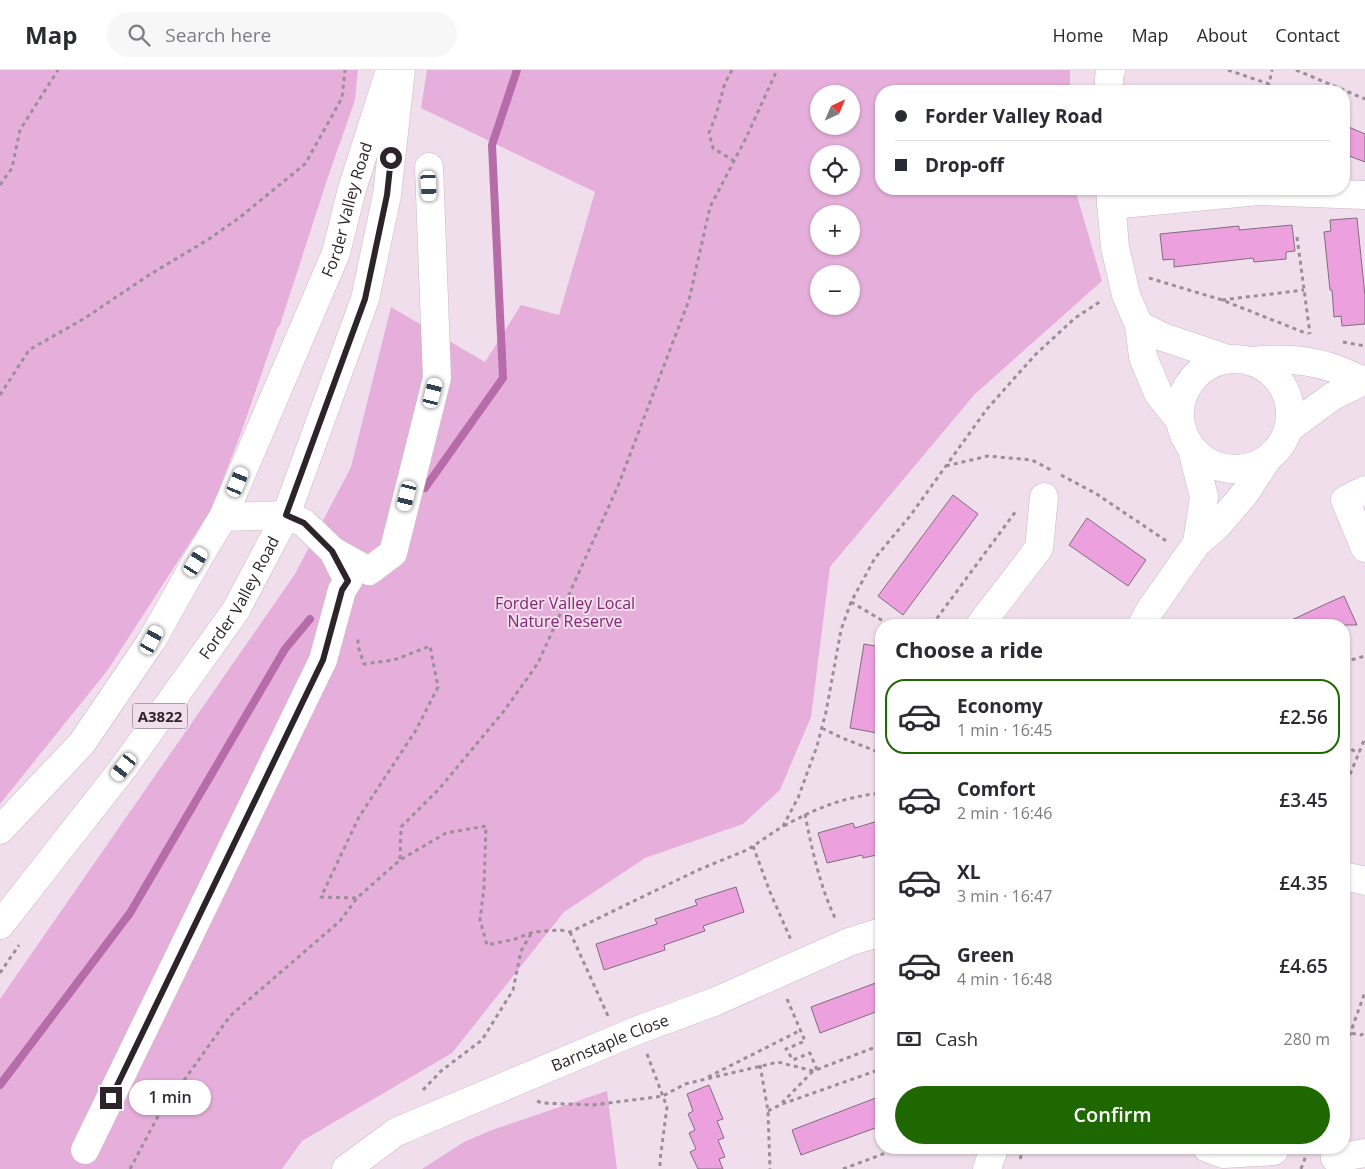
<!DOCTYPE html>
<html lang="en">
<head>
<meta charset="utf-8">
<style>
	body { margin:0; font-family:"Open Sans",sans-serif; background:#f7f7f7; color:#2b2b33; height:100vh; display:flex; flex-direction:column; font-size:19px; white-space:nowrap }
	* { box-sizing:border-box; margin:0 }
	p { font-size:16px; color:#7c7c81 }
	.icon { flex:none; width:28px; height:28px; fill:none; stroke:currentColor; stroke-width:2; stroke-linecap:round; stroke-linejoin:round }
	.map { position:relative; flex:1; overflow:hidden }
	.side { position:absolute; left:875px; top:549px; width:475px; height:535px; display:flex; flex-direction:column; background:#fff; border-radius:20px; box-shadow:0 1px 4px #0004 }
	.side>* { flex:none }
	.banner { position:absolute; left:875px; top:15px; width:475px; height:110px; border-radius:20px; box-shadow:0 1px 4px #0004; display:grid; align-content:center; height:110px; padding:0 20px; background:#fff }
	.needle { width:32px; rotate:44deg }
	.buttons { position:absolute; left:810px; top:15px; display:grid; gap:10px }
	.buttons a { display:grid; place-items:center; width:50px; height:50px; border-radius:50%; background:#fff; box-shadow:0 1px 4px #0004; font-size:25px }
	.end { position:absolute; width:22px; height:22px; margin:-11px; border:6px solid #2b2429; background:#fff; box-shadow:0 0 0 2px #fff }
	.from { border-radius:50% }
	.bubble { position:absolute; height:35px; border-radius:18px; background:#fff; box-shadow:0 1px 4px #0004; font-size:16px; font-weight:600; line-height:35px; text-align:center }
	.car { position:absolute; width:15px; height:30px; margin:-15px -8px; border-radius:6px; box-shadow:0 0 4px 1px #0007; background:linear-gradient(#fff 24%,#345 0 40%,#fff 0 76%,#345 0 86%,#fff 0) }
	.banner b { display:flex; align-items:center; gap:18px; height:48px; font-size:19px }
	.banner b+b { border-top:1px solid #e1e1e2 }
	.banner i { width:12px; height:12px; background:#2b2b33 }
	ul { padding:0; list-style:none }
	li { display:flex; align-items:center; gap:15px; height:75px; margin:0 10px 8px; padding:0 10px; border:2px solid transparent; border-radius:20px }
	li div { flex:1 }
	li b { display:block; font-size:19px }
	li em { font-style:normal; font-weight:600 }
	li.on { border-color:#1f6700 }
	li>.icon { width:45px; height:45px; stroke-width:1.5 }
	h2 { padding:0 20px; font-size:22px; line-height:60px }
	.pay { display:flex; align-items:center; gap:12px; height:55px; padding:0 20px; font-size:19px }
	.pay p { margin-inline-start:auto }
	.button { display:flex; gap:10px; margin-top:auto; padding:10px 20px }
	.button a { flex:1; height:58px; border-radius:30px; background:#1f6700; color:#fff; font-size:20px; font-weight:600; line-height:58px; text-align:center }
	header { display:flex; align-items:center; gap:30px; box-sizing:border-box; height:70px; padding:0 25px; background:#fff; border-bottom:1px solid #e1e1e2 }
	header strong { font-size:24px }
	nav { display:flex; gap:28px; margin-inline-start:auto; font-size:18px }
	.search { width:350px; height:45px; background:#f7f7f7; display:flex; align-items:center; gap:12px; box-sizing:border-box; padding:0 18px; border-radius:28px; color:#7c7c81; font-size:19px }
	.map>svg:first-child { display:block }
</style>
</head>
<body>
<header>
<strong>Map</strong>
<div class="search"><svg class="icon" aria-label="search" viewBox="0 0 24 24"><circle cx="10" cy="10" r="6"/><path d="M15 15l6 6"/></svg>Search here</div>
<nav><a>Home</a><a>Map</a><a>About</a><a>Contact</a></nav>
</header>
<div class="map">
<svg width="1365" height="1099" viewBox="0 0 1365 1099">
	<rect width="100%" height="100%" fill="#f1deec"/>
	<path fill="#e6afdb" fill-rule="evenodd" d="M 0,0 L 358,0 L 355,30 L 327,110 L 280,255 L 277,259 L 241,363 L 211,440 L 107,601 L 0,734 Z
		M 427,0 L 1070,0 L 1070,21 L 881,21 L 881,119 L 1075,119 L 1102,211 L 974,325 L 830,497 L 811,647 L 780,720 L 743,754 L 645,788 L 564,842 L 452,983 L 302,1071 L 282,1099 L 0,1099 L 0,929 L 295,504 L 351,397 L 391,237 L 485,292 L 521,235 L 559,245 L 595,122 L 421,38 ZM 819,24 L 851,24 L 851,56 L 819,56 ZM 819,84 L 851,84 L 851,116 L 819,116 ZM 819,144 L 851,144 L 851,176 L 819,176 ZM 819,204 L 851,204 L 851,236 L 819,236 Z
		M 607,1021 L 617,1099 L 422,1099 L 464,1072 L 492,1060 Z"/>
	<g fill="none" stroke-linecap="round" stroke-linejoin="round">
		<path stroke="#b56ca8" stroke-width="8" d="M 425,418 L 503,308 L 492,75 L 517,0
			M 0,1015 L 130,843 L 285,579 L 310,549"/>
	</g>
	<path fill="#eca0de" stroke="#7f6e7b" d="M 1344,55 L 1365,64 L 1365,92 L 1344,84 Z
		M 1357,148 L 1365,226 L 1365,254 L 1342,256 L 1341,246 L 1334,247 L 1332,220 L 1330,220 L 1324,162 L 1331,161 L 1330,150 Z
		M 1292,155 L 1295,181 L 1286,182 L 1286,189 L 1254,192 L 1253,188 L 1174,197 L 1174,189 L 1163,190 L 1160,164 L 1239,156 L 1239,160 Z
		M 953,425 L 978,444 L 903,545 L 878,526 Z
		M 1087,448 L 1146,490 L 1128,516 L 1069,475 Z
		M 1344,526 L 1357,555 L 1281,555 L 1328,533 Z
		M 864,574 L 881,577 L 881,636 L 877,663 L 850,658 Z
		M 881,750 L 881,784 L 863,788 L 862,785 L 827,793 L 818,763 L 853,753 L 855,758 Z
		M 736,817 L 744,842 L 703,856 L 705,861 L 664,875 L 665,880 L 604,900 L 596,874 L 657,854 L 655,849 L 697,835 L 695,830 Z
		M 881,911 L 881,940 L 820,963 L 811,937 Z
		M 709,1015 L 723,1049 L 717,1051 L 724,1068 L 718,1070 L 725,1087 L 719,1089 L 723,1099 L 698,1099 L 690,1082 L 696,1079 L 689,1063 L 695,1060 L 688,1044 L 693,1041 L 687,1024 Z
		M 881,1026 L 881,1056 L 801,1085 L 792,1060 Z"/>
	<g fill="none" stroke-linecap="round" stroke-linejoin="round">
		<defs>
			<g id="minor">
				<path d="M 1109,21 L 1109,7 L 1111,0"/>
				<path d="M 1110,119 L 1115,177 L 1126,225 L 1139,255 L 1143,287 L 1158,323 L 1180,351"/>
				<path d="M 1111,135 L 1259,121 L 1365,125"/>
				<path d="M 1139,255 L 1163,267 L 1228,289"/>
				<circle cx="1235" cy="344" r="55"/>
				<path d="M 1252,291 C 1279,288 1307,289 1333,298 C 1344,302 1354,307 1365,311"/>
				<path d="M 1288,359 L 1333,326 L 1364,311"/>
				<path d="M 1192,379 L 1204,427 L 1197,473"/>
				<path d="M 1365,420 L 1345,430 L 1365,478"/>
				<path d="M 223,447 L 286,445 L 304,453 L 333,481 L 369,501 L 393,483 L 437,308 L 429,97"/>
				<path d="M 980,555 L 1039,478 L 1044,427"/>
				<path d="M 1142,555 L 1150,540 L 1197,473 L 1218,455 L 1246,422 L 1268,388"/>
				<path d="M 1344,806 L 1365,811"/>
				<path d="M 1207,1078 L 1223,1084 L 1274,1081"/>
				<path d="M 85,1080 L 323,590 L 342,520 L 348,511 L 333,481"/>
				<path d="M 1335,1088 L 1365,1083"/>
				<path id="s1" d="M 346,1099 L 396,1062 L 638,960 L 714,932 L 849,872 L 881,862"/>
				<path d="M 987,1099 L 994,1078"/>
			</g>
			<g id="major">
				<path id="s2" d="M 0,760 L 82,673 L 152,570 L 196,492 L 223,447 L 336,183 L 352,119 L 389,3"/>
				<path id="s3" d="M 0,855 L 124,697 L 236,540 L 286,445 L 365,229 L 387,125 L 401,0"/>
			</g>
		</defs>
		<use href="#minor" stroke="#c9b7c4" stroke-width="29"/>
		<use href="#major" stroke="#c9b7c4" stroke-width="29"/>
		<path stroke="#9c8e98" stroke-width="3" stroke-dasharray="4 4" stroke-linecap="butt" d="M 732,0 L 725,13 L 716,45 L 709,63 L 713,78 L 734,91
			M 1228,0 L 1269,14 L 1272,0
			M 1296,0 L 1365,29
			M 0,115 L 12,98 L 20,60 L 58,0
			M 1297,167 L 1310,264
			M 1149,208 L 1222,230 L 1308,264
			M 1222,230 L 1304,220
			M 1343,272 L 1365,276
			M 0,325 L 29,280 L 85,248 L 149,205 L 209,169 L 239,148 L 305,94 L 342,28 L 345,0
			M 946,396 L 988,386 L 1032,390 L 1051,400
			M 1061,405 L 1095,423 L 1168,472
			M 851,532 L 890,555
			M 932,555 L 1016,441
			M 1344,592 L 1365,586
			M 822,658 L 842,668 L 881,683
			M 1344,676 L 1359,683
			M 1344,719 L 1365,668
			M 805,744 C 812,780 820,817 836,850
			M 784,756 C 816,738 844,727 881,723
			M 753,776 L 770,822 L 791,870
			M 400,789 L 401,757 L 439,719 L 504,641 L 538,593 L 618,416 L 689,230 L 710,137 L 746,68 L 777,0
			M 356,828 L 321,827 L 359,747 L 416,660 L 438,617 L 430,576 L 394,590 L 364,594 L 358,576 L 358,569
			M 570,862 L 608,946
			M 0,903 L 19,875
			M 787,929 L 805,971 L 786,979 L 793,990 L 810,983 L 817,1000
			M 1344,962 L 1361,965 L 1365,963
			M 1344,981 L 1365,922
			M 647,984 L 667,1037 L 660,1090 L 660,1099
			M 760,995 L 768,1041 L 770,1099
			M 708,1007 L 801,960
			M 423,1020 L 441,1001 L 482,970 L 513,920 L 521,881 L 532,862
			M 537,1031 L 542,1033 L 593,1035 L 663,1026 L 685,1014 L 778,992 L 813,1001 L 881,975
			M 782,1033 L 813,1001
			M 768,1041 L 782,1034 L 881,999
			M 1020,1089 L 1024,1078
			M 130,1099 L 157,1048 L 230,946 L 340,851 L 357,828 L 400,790 L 446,763 L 486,756 L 484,818 L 480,850 L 487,875 L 515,869 L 533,862 L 560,860 L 570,862 L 698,800 L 747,780 L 783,756 L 798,728 L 817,676 L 826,642 L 841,560 L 851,532 L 875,488 L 910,446 L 987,339 L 1035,285 L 1075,248 L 1101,231
			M 843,1099 L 899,1078
			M 1301,1099 L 1308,1080"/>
		<use href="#minor" stroke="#fff" stroke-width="28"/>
		<use href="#major" stroke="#fff" stroke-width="28"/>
	</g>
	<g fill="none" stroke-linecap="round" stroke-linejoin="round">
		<path stroke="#2b2429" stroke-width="6" d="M 111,1028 L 323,590 L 342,520 L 348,511 L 332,481 L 304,453 L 286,445 L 365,229 L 387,125 L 391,88"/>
	</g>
	<g text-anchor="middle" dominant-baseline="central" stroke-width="4" stroke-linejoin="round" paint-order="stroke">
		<rect fill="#f1deec" stroke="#665c64" stroke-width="1" x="132.5" y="633.5" width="55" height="25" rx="4"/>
		<g font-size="15" font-weight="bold" fill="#2b2429">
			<text x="160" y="646">A3822</text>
		</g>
		<g font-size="16" fill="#2b2429" stroke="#f1deec">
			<text stroke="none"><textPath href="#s2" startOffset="718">Forder Valley Road</textPath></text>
			<text stroke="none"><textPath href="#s3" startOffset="406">Forder Valley Road</textPath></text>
			<text stroke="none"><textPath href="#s1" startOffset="294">Barnstaple Close</textPath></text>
		</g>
		<g font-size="16" fill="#802873" stroke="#f1deec">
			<text x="565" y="533">Forder Valley Local<tspan x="565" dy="18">Nature Reserve</tspan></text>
		</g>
	</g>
</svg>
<div class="buttons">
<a><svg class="needle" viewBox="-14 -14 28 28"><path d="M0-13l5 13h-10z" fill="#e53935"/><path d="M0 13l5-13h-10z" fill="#7c7c81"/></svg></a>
<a><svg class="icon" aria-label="locate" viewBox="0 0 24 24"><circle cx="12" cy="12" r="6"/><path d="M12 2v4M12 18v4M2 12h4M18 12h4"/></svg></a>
<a>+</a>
<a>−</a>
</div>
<i class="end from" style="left:391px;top:88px"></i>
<i class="end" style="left:111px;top:1028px"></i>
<div class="bubble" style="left:129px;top:1010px;width:82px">1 min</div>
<i class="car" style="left:429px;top:116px;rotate:177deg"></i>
<i class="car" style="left:433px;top:323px;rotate:14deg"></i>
<i class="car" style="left:238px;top:412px;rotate:23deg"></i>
<i class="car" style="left:407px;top:426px;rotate:194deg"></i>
<i class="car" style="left:196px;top:492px;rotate:32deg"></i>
<i class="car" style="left:152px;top:570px;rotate:29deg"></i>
<i class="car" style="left:124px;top:697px;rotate:218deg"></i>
<div class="banner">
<b><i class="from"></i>Forder Valley Road</b>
<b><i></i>Drop-off</b>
</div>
<section class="side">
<h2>Choose a ride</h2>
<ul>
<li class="on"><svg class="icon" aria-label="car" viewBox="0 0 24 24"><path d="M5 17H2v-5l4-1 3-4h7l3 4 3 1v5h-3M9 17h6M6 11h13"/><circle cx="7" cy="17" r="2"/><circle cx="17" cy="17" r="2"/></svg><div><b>Economy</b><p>1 min · 16:45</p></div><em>£2.56</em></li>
<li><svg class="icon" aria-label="car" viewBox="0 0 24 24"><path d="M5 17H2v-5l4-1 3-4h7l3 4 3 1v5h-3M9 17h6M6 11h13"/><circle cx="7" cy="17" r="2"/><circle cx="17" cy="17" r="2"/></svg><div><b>Comfort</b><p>2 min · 16:46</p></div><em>£3.45</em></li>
<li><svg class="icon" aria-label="car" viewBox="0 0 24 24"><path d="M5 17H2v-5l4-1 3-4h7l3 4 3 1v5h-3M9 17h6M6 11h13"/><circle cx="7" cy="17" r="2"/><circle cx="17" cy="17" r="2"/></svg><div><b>XL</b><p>3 min · 16:47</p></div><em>£4.35</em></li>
<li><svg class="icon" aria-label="car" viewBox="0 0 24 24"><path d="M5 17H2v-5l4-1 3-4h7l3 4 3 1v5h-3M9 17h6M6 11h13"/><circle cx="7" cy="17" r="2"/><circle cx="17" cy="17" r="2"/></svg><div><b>Green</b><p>4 min · 16:48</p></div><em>£4.65</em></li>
</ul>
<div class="pay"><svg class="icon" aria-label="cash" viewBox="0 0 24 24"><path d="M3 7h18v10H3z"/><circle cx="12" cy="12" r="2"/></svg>Cash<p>280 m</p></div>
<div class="button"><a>Confirm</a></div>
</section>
</div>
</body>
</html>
